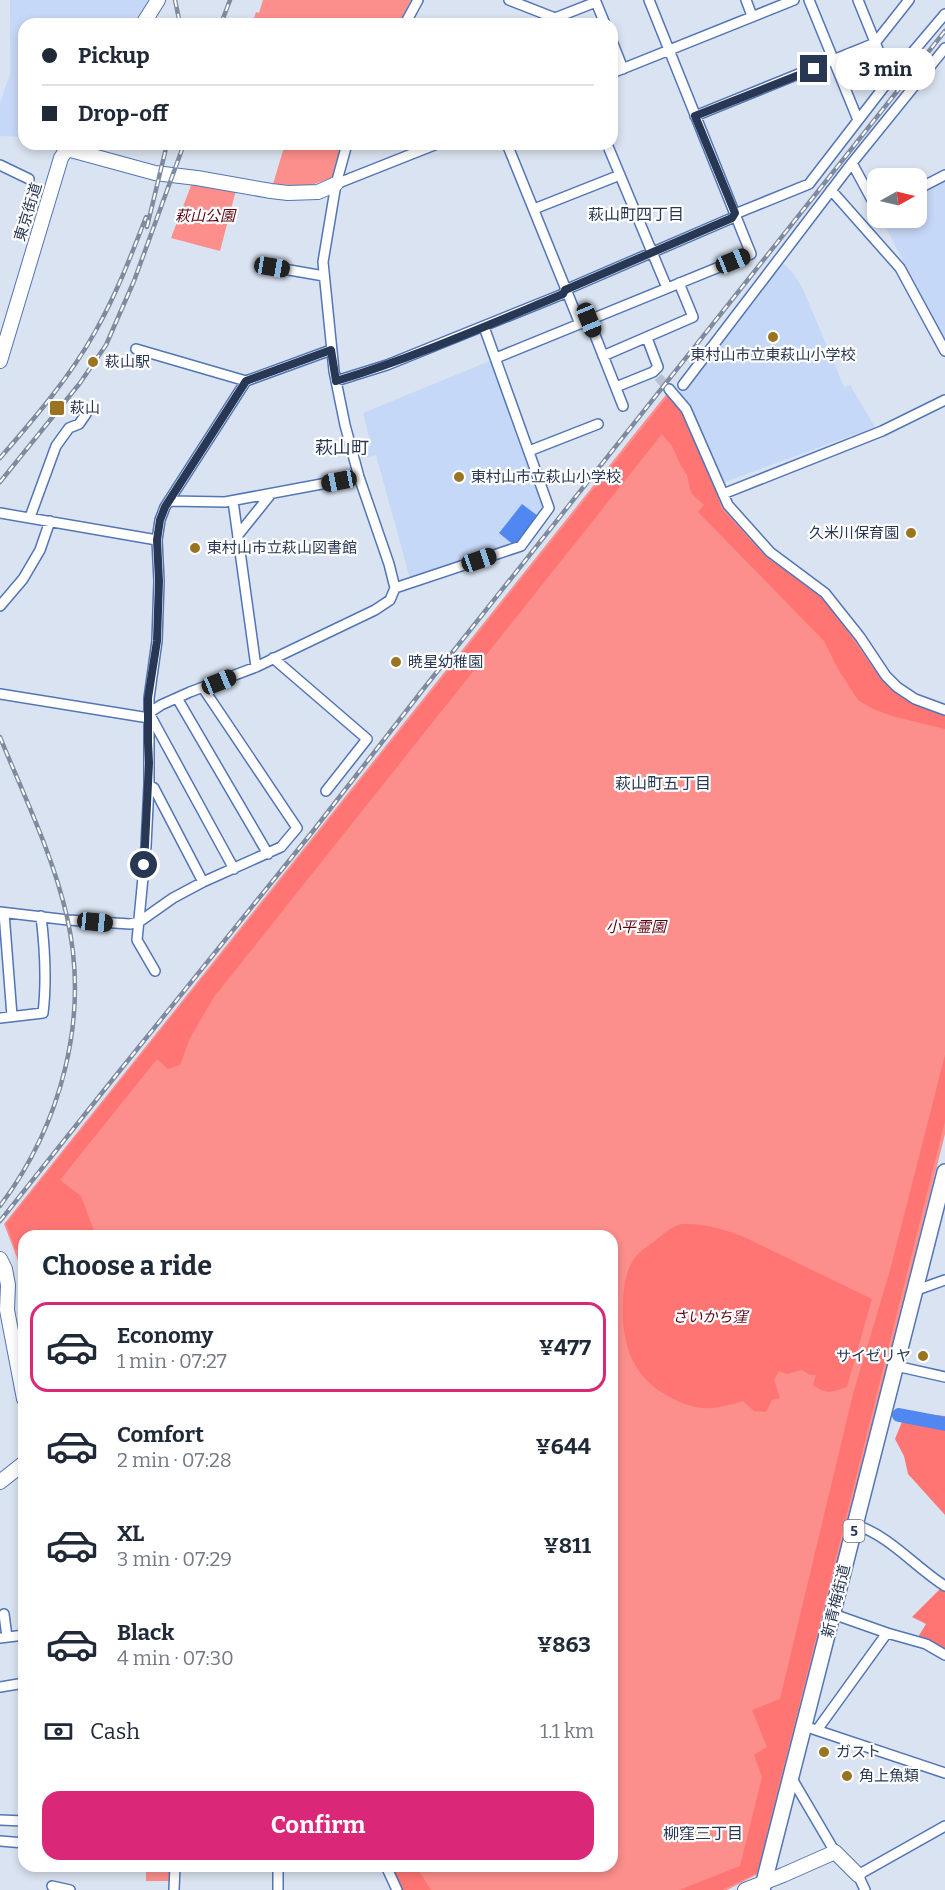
<!DOCTYPE html>
<html lang="en">
<head>
<meta charset="utf-8">
<style>
	body { margin:0; font-family:Bitter,"Noto Sans JP",serif; background:#f2f2f3; color:#1f2937; height:100vh; display:flex; flex-direction:column; font-size:22px; white-space:nowrap }
	* { box-sizing:border-box; margin:0 }
	p { font-size:20px; color:#747a83 }
	.icon { flex:none; width:33px; height:33px; fill:none; stroke:currentColor; stroke-width:2; stroke-linecap:round; stroke-linejoin:round }
	.map { position:relative; flex:1; overflow:hidden }
	.details { position:absolute; left:18px; top:1230px; width:600px; height:642px; display:flex; flex-direction:column; background:#fff; border-radius:18px; box-shadow:0 3px 9px #0003 }
	.details>* { flex:none }
	.guide { position:absolute; left:18px; top:18px; width:600px; height:132px; border-radius:18px; box-shadow:0 3px 9px #0003; display:grid; align-content:center; height:132px; padding:0 24px; background:#fff }
	.needle { width:39px; rotate:82deg }
	.controls { position:absolute; left:867px; top:168px; display:grid; gap:12px }
	.controls a { display:grid; place-items:center; width:60px; height:60px; border-radius:12px; background:#fff; box-shadow:0 3px 9px #0003; font-size:30px }
	.end { position:absolute; width:27px; height:27px; margin:-14px; border:8px solid #283754; background:#fff; box-shadow:0 0 0 3px #fff }
	.from { border-radius:50% }
	.bubble { position:absolute; height:42px; border-radius:18px; background:#fff; box-shadow:0 3px 9px #0003; font-size:20px; font-weight:700; line-height:42px; text-align:center }
	.car { position:absolute; width:18px; height:36px; margin:-18px -9px; border-radius:8px; box-shadow:0 0 4px 2px #0007; background:linear-gradient(#222 24%,#8ab4d8 0 40%,#222 0 76%,#8ab4d8 0 86%,#222 0) }
	.guide b { display:flex; align-items:center; gap:21px; height:57px; font-size:22px }
	.guide b+b { border-top:2px solid #e0e1e3 }
	.guide i { width:15px; height:15px; background:#1f2937 }
	ul { padding:0; list-style:none }
	li { display:flex; align-items:center; gap:18px; height:90px; margin:0 12px 9px; padding:0 12px; border:3px solid transparent; border-radius:18px }
	li div { flex:1 }
	li b { display:block; font-size:22px }
	li em { font-style:normal; font-weight:700 }
	li.on { border-color:#db2777 }
	li>.icon { width:54px; height:54px; stroke-width:1.5 }
	h2 { padding:0 24px; font-size:27px; line-height:72px }
	.pay { display:flex; align-items:center; gap:15px; height:66px; padding:0 24px; font-size:22px }
	.pay p { margin-inline-start:auto }
	.primary-button { display:flex; gap:12px; margin-top:auto; padding:12px 24px }
	.primary-button a { flex:1; height:69px; border-radius:18px; background:#db2777; color:#fff; font-size:24px; font-weight:700; line-height:69px; text-align:center }
	.map>svg:first-child { display:block }
</style>
</head>
<body>
<div class="map">
<svg width="945" height="1890" viewBox="0 0 945 1890">
	<rect width="100%" height="100%" fill="#dae3f1"/>
	<path fill="#c6d8f7" d="M 10,0 L 152,0 L 137,24 L 24,24 L 24,137 L 0,136 L 0,103 L 10,74 Z
		M 945,178 L 945,343 L 881,218 L 916,218 L 917,193 Z
		M 781,261 L 794,274 L 803,289 L 844,387 L 850,385 L 875,427 L 722,483 L 677,396 Z
		M 492,360 L 546,508 L 519,544 L 410,579 L 376,455 L 361,459 L 358,450 L 371,445 L 363,413 Z"/>
	<path fill="#fc8e8b" d="M 263,0 L 411,0 L 399,24 L 252,24 L 256,12 L 259,13 Z
		M 285,144 L 341,144 L 332,178 L 308,186 L 273,184 Z
		M 192,183 L 236,190 L 220,251 L 171,238 Z
		M 668,392 L 684,411 L 717,486 L 723,507 L 767,556 L 824,595 L 848,626 L 884,679 L 945,714 L 945,1134 L 760,1873 L 727,1890 L 402,1890 L 391,1866 L 612,1866 L 612,1236 L 24,1236 L 24,1276 L 4,1224 Z
		M 146,1866 L 172,1866 L 172,1881 L 146,1881 Z"/>
	<path fill="#ff7574" d="M 668,396 L 682,412 L 715,486 L 721,508 L 766,557 L 822,596 L 882,680 L 895,692 L 912,702 L 945,716 L 945,729 L 892,716 L 873,709 L 858,700 L 838,669 L 824,641 L 698,512 L 704,505 L 691,493 L 687,475 L 681,466 L 672,446 L 662,434 L 214,997 L 190,1038 L 180,1065 L 168,1069 L 157,1059 L 60,1180 L 81,1196 L 96,1236 L 24,1236 L 24,1256 L 15,1248 L 6,1224 Z
		M 945,1055 L 945,1121 L 757,1873 L 722,1890 L 679,1890 L 740,1866 L 762,1777 L 754,1755 L 767,1747 L 752,1710 L 780,1699 L 853,1394 L 889,1274 Z
		M 682,1224 C 703,1223 723,1229 742,1236 L 872,1299 L 847,1387 C 833,1392 826,1395 813,1385 L 816,1375 L 810,1375 L 802,1370 L 787,1374 L 779,1371 L 774,1380 L 780,1398 L 772,1400 L 766,1412 L 754,1411 L 743,1401 C 730,1405 716,1409 702,1408 C 691,1407 678,1402 668,1396 C 633,1377 622,1346 623,1307 C 623,1290 625,1269 637,1255 C 642,1250 649,1245 655,1241 C 664,1233 671,1227 682,1224 Z
		M 906,1412 L 945,1416 L 945,1515 L 908,1474 L 904,1456 L 895,1439 Z
		M 941,1588 L 945,1590 L 945,1652 L 918,1637 L 926,1624 L 912,1617 Z
		M 392,1866 L 416,1866 L 431,1890 L 403,1890 Z"/>
	<path fill="#5187f1" d="M 522,504 L 538,516 L 515,546 L 499,533 Z"/>
	<g fill="none" stroke-linecap="round" stroke-linejoin="round">
		<path stroke="#5187f1" stroke-width="14" d="M 899,1415 L 945,1424"/>
		<path stroke="#b6c1d2" stroke-width="9" stroke-dasharray="9 4.5" stroke-linecap="butt" d="M 658,377 L 669,389"/>
		<defs>
			<path id="street" d="M 509,0 L 555,18 L 596,2 L 605,24
				M 746,0 L 752,16
				M 809,0 L 858,120
				M 858,0 L 890,79
				M 405,24 L 418,0
				M 612,41 L 623,69
				M 612,73 L 794,0
				M 695,116 L 875,43 L 909,0
				M 507,144 L 580,324
				M 607,144 L 667,288
				M 852,163 L 878,211
				M 0,165 L 29,179
				M 336,184 L 437,144
				M 831,190 L 900,268 L 945,351
				M 916,190 L 945,175
				M 534,209 L 620,175
				M 272,267 L 324,276
				M 589,320 L 623,406
				M 136,349 L 246,381
				M 603,356 L 693,317 L 679,283
				M 496,358 L 751,254 L 649,0
				M 336,381 L 387,365 L 563,294 L 565,290 L 732,218 L 735,214 L 809,184 L 890,79 L 945,14
				M 683,385 L 852,163 L 945,48
				M 616,387 L 653,372 L 658,367 L 647,338
				M 669,389 L 686,409 L 728,505 L 770,552 L 825,593 L 860,637 L 886,676 L 897,687 L 915,699 L 945,710
				M 529,451 L 598,424
				M 723,494 L 882,431 L 945,400
				M 170,501 L 225,502 L 359,477
				M 233,501 L 256,667
				M 0,513 L 157,540
				M 30,517 L 56,446 L 69,428 L 79,424 L 86,414
				M 238,535 L 271,494
				M 395,588 L 521,546 L 549,508 L 484,327
				M 0,606 L 23,579 L 40,550 L 50,521
				M 273,658 L 367,739 L 326,791
				M 0,694 L 149,718
				M 177,698 L 268,854
				M 149,713 L 161,705 L 190,692 L 256,667 L 375,610 L 390,600 L 395,588 L 389,564 L 359,477 L 345,425 L 334,371 L 323,262 L 336,184 L 347,144
				M 150,715 L 234,869
				M 149,785 L 154,788 L 203,882
				M 0,912 L 68,920 L 130,924 L 139,922 L 173,898 L 203,882 L 281,847 L 297,828 L 203,688
				M 4,913 L 12,1016
				M 155,971 L 137,940 L 146,846 L 149,785 L 149,698 L 157,641 L 159,581 L 157,540 L 160,520 L 165,507 L 246,381 L 331,350
				M 0,1018 L 43,1013 C 47,980 45,949 41,916
				M 914,1291 L 945,1280
				M 896,1366 L 945,1377
				M 856,1525 C 890,1536 915,1567 945,1586
				M 4,1614 L 7,1637
				M 833,1614 L 887,1633
				M 0,1638 L 24,1635
				M 0,1687 L 24,1683
				M 804,1726 L 945,1773
				M 817,1730 L 887,1633 L 926,1644 L 945,1655
				M 791,1777 L 835,1852
				M 0,1820 L 24,1821
				M 0,1841 L 24,1843
				M 278,1866 L 278,1890
				M 386,1866 L 397,1890
				M 52,1886 L 70,1890
				M 174,1890 L 175,1866
				M 865,1890 L 858,1875 L 945,1826"/>
			<path id="secondary" d="M 143,24 L 158,0
				M 67,149 L 155,173 L 197,178 L 271,191 L 288,193 L 318,192 L 336,184
				M 0,361 L 61,158 L 70,144
				M 0,1259 L 5,1269 L 8,1285 L 7,1310 L 24,1399
				M 0,1482 L 24,1463
				M 745,1890 L 783,1875 L 835,1852 L 858,1875"/>
			<path id="primary" d="M 762,1890 L 945,1172"/>
		</defs>
		<use href="#street" stroke="#5275b6" stroke-width="12"/>
		<use href="#secondary" stroke="#5275b6" stroke-width="16"/>
		<use href="#primary" stroke="#5275b6" stroke-width="18"/>
		<use href="#street" stroke="#fff" stroke-width="9"/>
		<use href="#secondary" stroke="#fff" stroke-width="14"/>
		<use href="#primary" stroke="#fff" stroke-width="15"/>
		<defs>
			<path id="rail" d="M 175,0 L 180,24
				M 221,24 L 230,0
				M 147,227 L 167,144
				M 0,458 C 34,419 70,377 95,332 C 116,295 131,256 146,217
				M 0,482 L 80,383 L 106,345 L 134,281 L 184,144
				M 0,737 C 24,796 53,855 67,917 C 90,1018 61,1125 0,1206
				M 0,1221 L 105,1089 L 313,831 L 421,692 L 945,31"/>
		</defs>
		<use href="#rail" stroke="#7e8aa0" stroke-width="4.5"/>
		<use href="#rail" stroke="#fff" stroke-width="2" stroke-dasharray="7" stroke-linecap="butt"/>
	</g>
	<g fill="none" stroke-linecap="round" stroke-linejoin="round">
		<path stroke="#283754" stroke-width="8" d="M 144,865 L 149,763 L 148,742 L 148,698 L 157,641 L 159,581 L 157,540 L 160,520 L 165,507 L 246,381 L 331,350 L 336,381 C 413,358 488,325 563,294 L 565,290 L 732,218 L 735,213 L 695,116 L 814,69"/>
	</g>
	<g fill="#9a7420" stroke="#fff" stroke-width="2">
		<circle cx="773" cy="337" r="6"/>
		<circle cx="93" cy="362" r="6"/>
		<rect x="49" y="400" width="16" height="16" rx="3"/>
		<circle cx="459" cy="477" r="6"/>
		<circle cx="911" cy="533" r="6"/>
		<circle cx="195" cy="548" r="6"/>
		<circle cx="396" cy="662" r="6"/>
		<circle cx="923" cy="1356" r="6"/>
		<circle cx="824" cy="1752" r="6"/>
		<circle cx="847" cy="1776" r="6"/>
	</g>
	<g text-anchor="middle" dominant-baseline="central" stroke-width="4.5" stroke-linejoin="round" paint-order="stroke">
		<rect fill="#fff" stroke="#687387" stroke-width="1.5" x="843.5" y="1520" width="21" height="22" rx="4.5"/>
		<g font-size="14" font-weight="bold" fill="#283754">
			<text x="854" y="1531">5</text>
		</g>
		<g font-size="15" fill="#283754" stroke="#fff">
			<text transform="translate(28 212) rotate(-73)">東京街道</text>
			<text transform="translate(836 1601) rotate(-76)">新青梅街道</text>
		</g>
		<g font-size="15" font-style="italic" fill="#5d0310" stroke="#fff">
			<text x="205" y="216">萩山公園</text>
			<text x="636" y="927">小平霊園</text>
			<text x="710" y="1317">さいかち窪</text>
		</g>
		<g font-size="15" fill="#283754" stroke="#fff" text-anchor="start">
			<text x="773" y="355" text-anchor="middle">東村山市立東萩山小学校</text>
			<text x="105" y="362">萩山駅</text>
			<text x="70" y="408">萩山</text>
			<text x="471" y="477">東村山市立萩山小学校</text>
			<text x="899" y="533" text-anchor="end">久米川保育園</text>
			<text x="207" y="548">東村山市立萩山図書館</text>
			<text x="408" y="662">暁星幼稚園</text>
			<text x="911" y="1356" text-anchor="end">サイゼリヤ</text>
			<text x="836" y="1752">ガスト</text>
			<text x="859" y="1776">角上魚類</text>
		</g>
		<g font-size="16" fill="#283754" stroke="#fff">
			<text x="636" y="214">萩山町四丁目</text>
			<text x="663" y="783">萩山町五丁目</text>
			<text x="703" y="1833">柳窪三丁目</text>
		</g>
		<g font-size="18" fill="#283754" stroke="#fff">
			<text x="342" y="448">萩山町</text>
		</g>
	</g>
</svg>
<div class="controls">
<a><svg class="needle" viewBox="-14 -14 28 28"><path d="M0-13l5 13h-10z" fill="#e53935"/><path d="M0 13l5-13h-10z" fill="#747a83"/></svg></a>
</div>
<i class="end from" style="left:144px;top:865px"></i>
<i class="end" style="left:814px;top:69px"></i>
<div class="bubble" style="left:836px;top:48px;width:99px">3 min</div>
<i class="car" style="left:733px;top:261px;rotate:68deg"></i>
<i class="car" style="left:272px;top:267px;rotate:99deg"></i>
<i class="car" style="left:589px;top:320px;rotate:158deg"></i>
<i class="car" style="left:339px;top:481px;rotate:259deg"></i>
<i class="car" style="left:479px;top:560px;rotate:71deg"></i>
<i class="car" style="left:219px;top:682px;rotate:68deg"></i>
<i class="car" style="left:95px;top:922px;rotate:96deg"></i>
<div class="guide">
<b><i class="from"></i>Pickup</b>
<b><i></i>Drop-off</b>
</div>
<section class="details">
<h2>Choose a ride</h2>
<ul>
<li class="on"><svg class="icon" aria-label="car" viewBox="0 0 24 24"><path d="M5 17H2v-5l4-1 3-4h7l3 4 3 1v5h-3M9 17h6M6 11h13"/><circle cx="7" cy="17" r="2"/><circle cx="17" cy="17" r="2"/></svg><div><b>Economy</b><p>1 min · 07:27</p></div><em>¥477</em></li>
<li><svg class="icon" aria-label="car" viewBox="0 0 24 24"><path d="M5 17H2v-5l4-1 3-4h7l3 4 3 1v5h-3M9 17h6M6 11h13"/><circle cx="7" cy="17" r="2"/><circle cx="17" cy="17" r="2"/></svg><div><b>Comfort</b><p>2 min · 07:28</p></div><em>¥644</em></li>
<li><svg class="icon" aria-label="car" viewBox="0 0 24 24"><path d="M5 17H2v-5l4-1 3-4h7l3 4 3 1v5h-3M9 17h6M6 11h13"/><circle cx="7" cy="17" r="2"/><circle cx="17" cy="17" r="2"/></svg><div><b>XL</b><p>3 min · 07:29</p></div><em>¥811</em></li>
<li><svg class="icon" aria-label="car" viewBox="0 0 24 24"><path d="M5 17H2v-5l4-1 3-4h7l3 4 3 1v5h-3M9 17h6M6 11h13"/><circle cx="7" cy="17" r="2"/><circle cx="17" cy="17" r="2"/></svg><div><b>Black</b><p>4 min · 07:30</p></div><em>¥863</em></li>
</ul>
<div class="pay"><svg class="icon" aria-label="cash" viewBox="0 0 24 24"><path d="M3 7h18v10H3z"/><circle cx="12" cy="12" r="2"/></svg>Cash<p>1.1 km</p></div>
<div class="primary-button"><a>Confirm</a></div>
</section>
</div>
</body>
</html>
